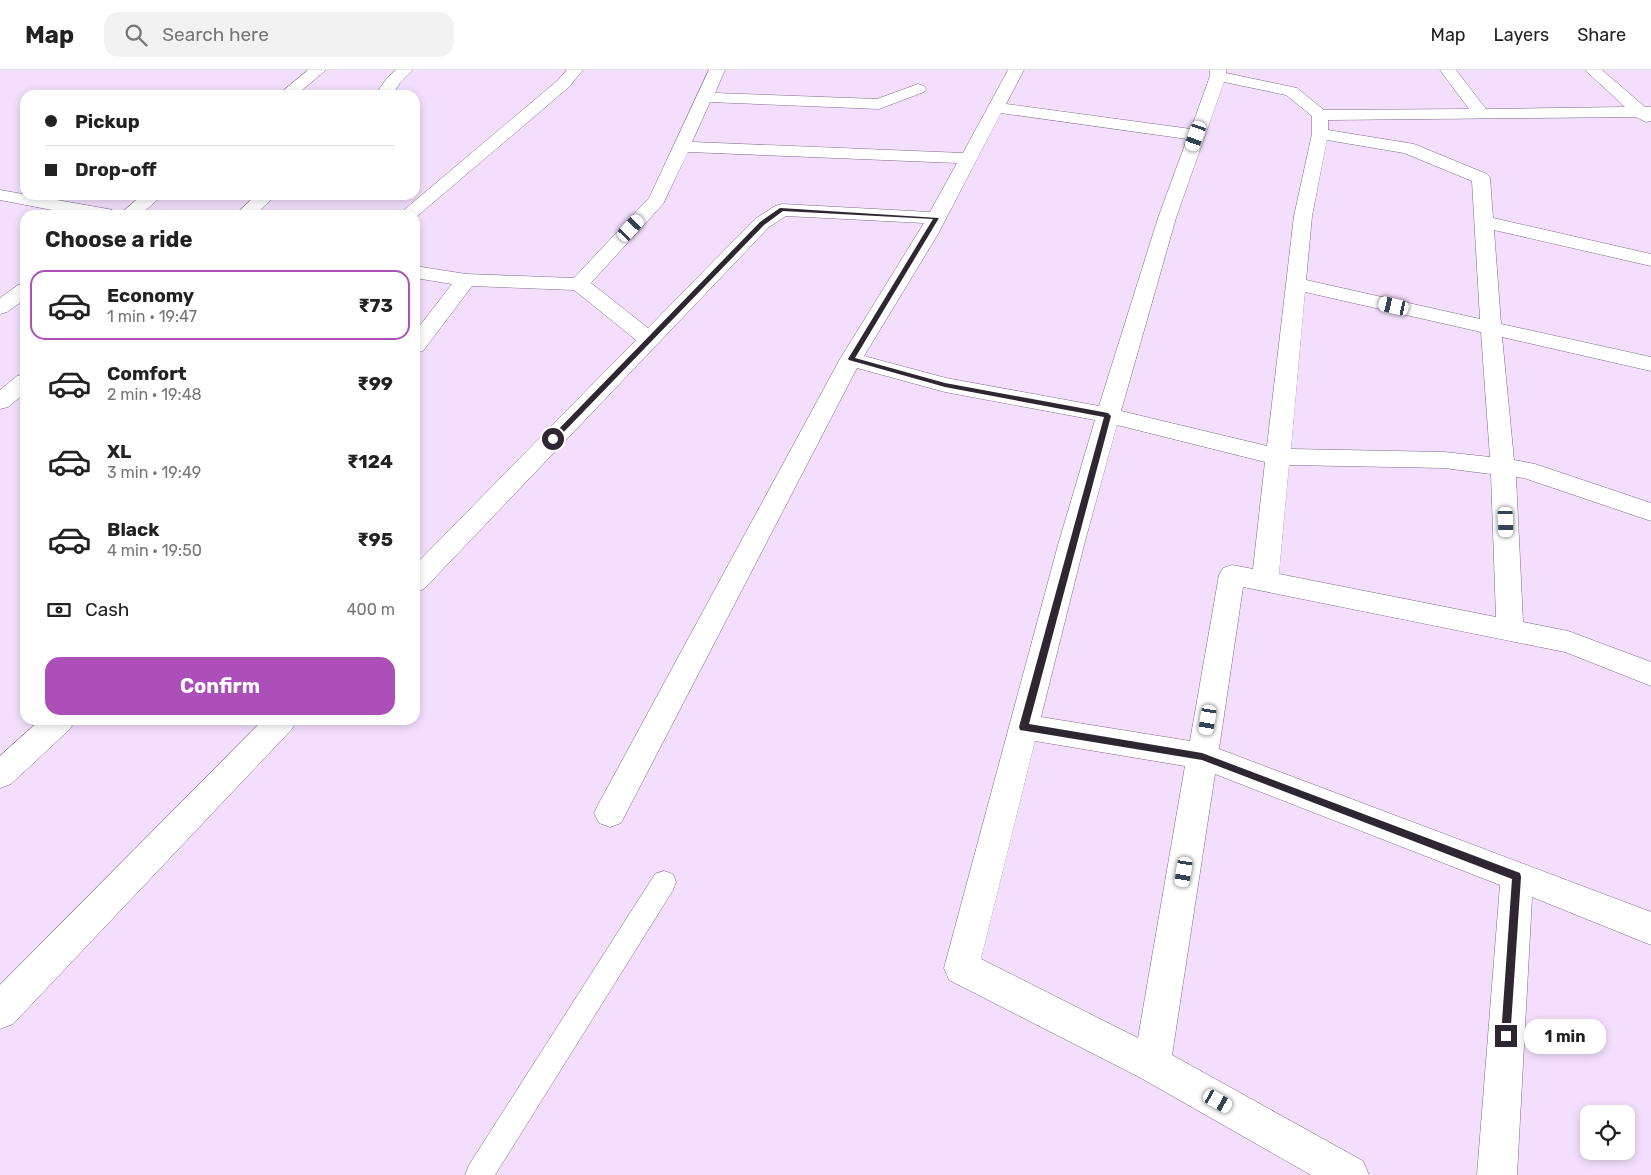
<!DOCTYPE html>
<html lang="en">
<head>
<meta charset="utf-8">
<style>
	body { margin:0; font-family:Rubik,sans-serif; background:#f2f2f2; color:#222; height:100vh; display:flex; flex-direction:column; font-size:19px; white-space:nowrap }
	* { box-sizing:border-box; margin:0 }
	p { font-size:16px; color:#767676 }
	.icon { flex:none; width:28px; height:28px; fill:none; stroke:currentColor; stroke-width:2; stroke-linecap:round; stroke-linejoin:round }
	.map { position:relative; flex:1; overflow:hidden }
	.details { position:absolute; left:20px; top:140px; width:400px; height:515px; display:flex; flex-direction:column; background:#fff; border-radius:15px; box-shadow:0 2px 8px #0003 }
	.details>* { flex:none }
	.guide { position:absolute; left:20px; top:20px; width:400px; height:110px; border-radius:15px; box-shadow:0 2px 8px #0003; display:grid; align-content:center; height:110px; padding:0 25px; background:#fff }
	.controls { position:absolute; left:1580px; top:1035px; display:grid; gap:10px }
	.controls a { display:grid; place-items:center; width:55px; height:55px; border-radius:10px; background:#fff; box-shadow:0 2px 8px #0003; font-size:25px }
	.end { position:absolute; width:22px; height:22px; margin:-11px; border:6px solid #2e2631; background:#fff; box-shadow:0 0 0 2px #fff }
	.from { border-radius:50% }
	.bubble { position:absolute; height:35px; border-radius:15px; background:#fff; box-shadow:0 2px 8px #0003; font-size:16px; font-weight:700; line-height:35px; text-align:center }
	.car { position:absolute; width:15px; height:30px; margin:-15px -8px; border-radius:6px; box-shadow:0 0 4px 1px #0007; background:linear-gradient(#fff 24%,#345 0 40%,#fff 0 76%,#345 0 86%,#fff 0) }
	.guide b { display:flex; align-items:center; gap:18px; height:48px; font-size:19px }
	.guide b+b { border-top:1px solid #e0e0e0 }
	.guide i { width:12px; height:12px; background:#222 }
	ul { padding:0; list-style:none }
	li { display:flex; align-items:center; gap:15px; height:70px; margin:0 10px 8px; padding:0 15px; border:2px solid transparent; border-radius:15px }
	li div { flex:1 }
	li b { display:block; font-size:19px }
	li em { font-style:normal; font-weight:700 }
	li.on { border-color:#ad4fb8 }
	li>.icon { width:45px; height:45px; stroke-width:1.5 }
	h2 { padding:0 25px; font-size:22px; line-height:60px }
	.pay { display:flex; align-items:center; gap:12px; height:55px; padding:0 25px; font-size:19px }
	.pay p { margin-inline-start:auto }
	.primary-button { display:flex; gap:10px; margin-top:auto; padding:10px 25px }
	.primary-button a { flex:1; height:58px; border-radius:15px; background:#ad4fb8; color:#fff; font-size:20px; font-weight:700; line-height:58px; text-align:center }
	header { display:flex; align-items:center; gap:30px; box-sizing:border-box; height:70px; padding:0 25px; background:#fff; border-bottom:1px solid #e0e0e0 }
	header strong { font-size:24px }
	nav { display:flex; gap:28px; margin-inline-start:auto; font-size:18px }
	.search { width:350px; height:45px; background:#f2f2f2; display:flex; align-items:center; gap:12px; box-sizing:border-box; padding:0 18px; border-radius:15px; color:#767676; font-size:19px }
	.map>svg:first-child { display:block }
</style>
</head>
<body>
<header>
<strong>Map</strong>
<div class="search"><svg class="icon" aria-label="search" viewBox="0 0 24 24"><circle cx="10" cy="10" r="6"/><path d="M15 15l6 6"/></svg>Search here</div>
<nav><a>Map</a><a>Layers</a><a>Share</a></nav>
</header>
<div class="map">
<svg width="1651" height="1105" viewBox="0 0 1651 1105">
	<rect width="100%" height="100%" fill="#f3dffd"/>
	<g fill="none" stroke-linecap="round" stroke-linejoin="round">
		<defs>
			<path id="lane" d="M 664,801 L 673,804 L 676,812 L 673,820 L 495,1105 L 465,1105 L 469,1095 L 655,804 Z"/>
			<path id="street" d="M 308,0 L 326,0 L 296,25 L 278,25 Z
				M 396,0 L 413,0 L 400,13 L 392,25 L 375,25 L 387,8 Z
				M 567,0 L 583,0 L 569,17 L 415,148 L 415,145 L 398,145 L 557,11 Z
				M 709,0 L 725,0 L 715,23 L 877,29 L 918,14 L 924,16 L 926,19 L 924,22 L 879,39 L 710,32 L 692,72 L 963,83 L 1008,0 L 1024,0 L 1006,34 L 1191,59 L 1210,6 L 1210,0 L 1226,0 L 1226,3 L 1297,18 L 1324,40 L 1469,39 L 1440,0 L 1456,0 L 1486,39 L 1625,37 L 1585,0 L 1602,0 L 1645,37 L 1651,37 L 1651,51 L 1646,52 L 1636,47 L 1328,50 L 1328,60 L 1414,74 L 1487,104 L 1490,108 L 1493,148 L 1651,184 L 1651,196 L 1494,160 L 1501,254 L 1651,287 L 1651,301 L 1502,267 L 1514,390 L 1535,394 L 1651,433 L 1651,451 L 1524,408 L 1516,407 L 1523,552 L 1568,561 L 1651,592 L 1651,616 L 1565,582 L 1243,517 L 1219,679 L 1651,842 L 1651,875 L 1532,827 L 1517,1105 L 1477,1105 L 1500,815 L 1215,704 L 1172,985 L 1363,1091 L 1369,1105 L 1311,1105 L 1139,1007 L 949,910 L 944,898 L 1058,475 L 1095,350 L 945,322 L 857,298 L 621,753 L 610,757 L 599,753 L 594,743 L 599,733 L 840,289 L 924,153 L 786,146 L 769,157 L 424,519 L 415,522 L 415,495 L 636,270 L 574,220 L 472,216 L 423,281 L 415,283 L 415,262 L 452,214 L 415,208 L 415,196 L 466,204 L 574,208 L 649,128 ZM 1224,12 L 1286,25 L 1312,46 L 1312,64 L 1294,146 L 1267,376 L 1121,341 L 1176,148 ZM 1001,43 L 1187,69 L 1158,148 L 1099,336 L 946,308 L 864,286 L 938,164 ZM 1327,70 L 1404,83 L 1472,111 L 1480,249 L 1306,210 L 1312,146 ZM 688,82 L 957,93 L 930,142 L 782,134 L 775,136 L 755,149 L 648,258 L 591,213 L 663,134 ZM 1305,222 L 1481,262 L 1490,387 L 1444,382 L 1291,379 ZM 1117,355 L 1265,392 L 1253,499 L 1232,495 L 1223,498 L 1219,505 L 1190,671 L 1041,647 L 1084,475 ZM 1289,395 L 1444,398 L 1491,404 L 1496,547 L 1279,504 ZM 1035,671 L 1185,696 L 1138,968 L 981,889 Z
				M 0,120 L 108,139 L 115,141 L 117,145 L 78,145 L 0,130 Z
				M 142,125 L 163,125 L 140,145 L 119,145 Z
				M 256,125 L 276,125 L 255,145 L 235,145 Z
				M 25,213 L 25,229 L 7,242 L 0,244 L 0,228 L 18,215 Z
				M 25,304 L 25,323 L 8,337 L 0,339 L 0,320 L 17,306 Z
				M 40,650 L 75,650 L 70,659 L 11,714 L 0,718 L 0,686 Z
				M 263,650 L 297,650 L 292,659 L 13,954 L 0,959 L 0,915 Z"/>
		</defs>
		<use href="#lane" stroke="#7c6b85" stroke-width="1"/>
		<use href="#street" stroke="#7c6b85" stroke-width="1"/>
		<use href="#lane" fill="#fff" fill-rule="evenodd"/>
		<use href="#street" fill="#fff" fill-rule="evenodd"/>
	</g>
	<path fill="#2e2631" d="M 780,138 L 939,148 L 855,288 L 945,313 L 1108,343 L 1111,346 L 1029,654 L 1202,683 L 1520,803 L 1521,807 L 1510,970 L 1506,971 L 1502,970 L 1501,966 L 1512,809 L 1202,690 L 1020,660 L 1019,657 L 1104,347 L 945,317 L 849,290 L 848,289 L 933,149 L 783,141 L 764,155 L 555,371 L 550,371 L 550,368 L 760,152 Z"/>
</svg>
<div class="controls">
<a><svg class="icon" aria-label="locate" viewBox="0 0 24 24"><circle cx="12" cy="12" r="6"/><path d="M12 2v4M12 18v4M2 12h4M18 12h4"/></svg></a>
</div>
<i class="end from" style="left:553px;top:369px"></i>
<i class="end" style="left:1506px;top:966px"></i>
<div class="bubble" style="left:1524px;top:949px;width:82px">1 min</div>
<i class="car" style="left:1196px;top:66px;rotate:199deg"></i>
<i class="car" style="left:631px;top:158px;rotate:43deg"></i>
<i class="car" style="left:1394px;top:236px;rotate:283deg"></i>
<i class="car" style="left:1506px;top:452px;rotate:178deg"></i>
<i class="car" style="left:1208px;top:650px;rotate:189deg"></i>
<i class="car" style="left:1184px;top:802px;rotate:189deg"></i>
<i class="car" style="left:1218px;top:1031px;rotate:119deg"></i>
<div class="guide">
<b><i class="from"></i>Pickup</b>
<b><i></i>Drop-off</b>
</div>
<section class="details">
<h2>Choose a ride</h2>
<ul>
<li class="on"><svg class="icon" aria-label="car" viewBox="0 0 24 24"><path d="M5 17H2v-5l4-1 3-4h7l3 4 3 1v5h-3M9 17h6M6 11h13"/><circle cx="7" cy="17" r="2"/><circle cx="17" cy="17" r="2"/></svg><div><b>Economy</b><p>1 min · 19:47</p></div><em>₹73</em></li>
<li><svg class="icon" aria-label="car" viewBox="0 0 24 24"><path d="M5 17H2v-5l4-1 3-4h7l3 4 3 1v5h-3M9 17h6M6 11h13"/><circle cx="7" cy="17" r="2"/><circle cx="17" cy="17" r="2"/></svg><div><b>Comfort</b><p>2 min · 19:48</p></div><em>₹99</em></li>
<li><svg class="icon" aria-label="car" viewBox="0 0 24 24"><path d="M5 17H2v-5l4-1 3-4h7l3 4 3 1v5h-3M9 17h6M6 11h13"/><circle cx="7" cy="17" r="2"/><circle cx="17" cy="17" r="2"/></svg><div><b>XL</b><p>3 min · 19:49</p></div><em>₹124</em></li>
<li><svg class="icon" aria-label="car" viewBox="0 0 24 24"><path d="M5 17H2v-5l4-1 3-4h7l3 4 3 1v5h-3M9 17h6M6 11h13"/><circle cx="7" cy="17" r="2"/><circle cx="17" cy="17" r="2"/></svg><div><b>Black</b><p>4 min · 19:50</p></div><em>₹95</em></li>
</ul>
<div class="pay"><svg class="icon" aria-label="cash" viewBox="0 0 24 24"><path d="M3 7h18v10H3z"/><circle cx="12" cy="12" r="2"/></svg>Cash<p>400 m</p></div>
<div class="primary-button"><a>Confirm</a></div>
</section>
</div>
</body>
</html>
